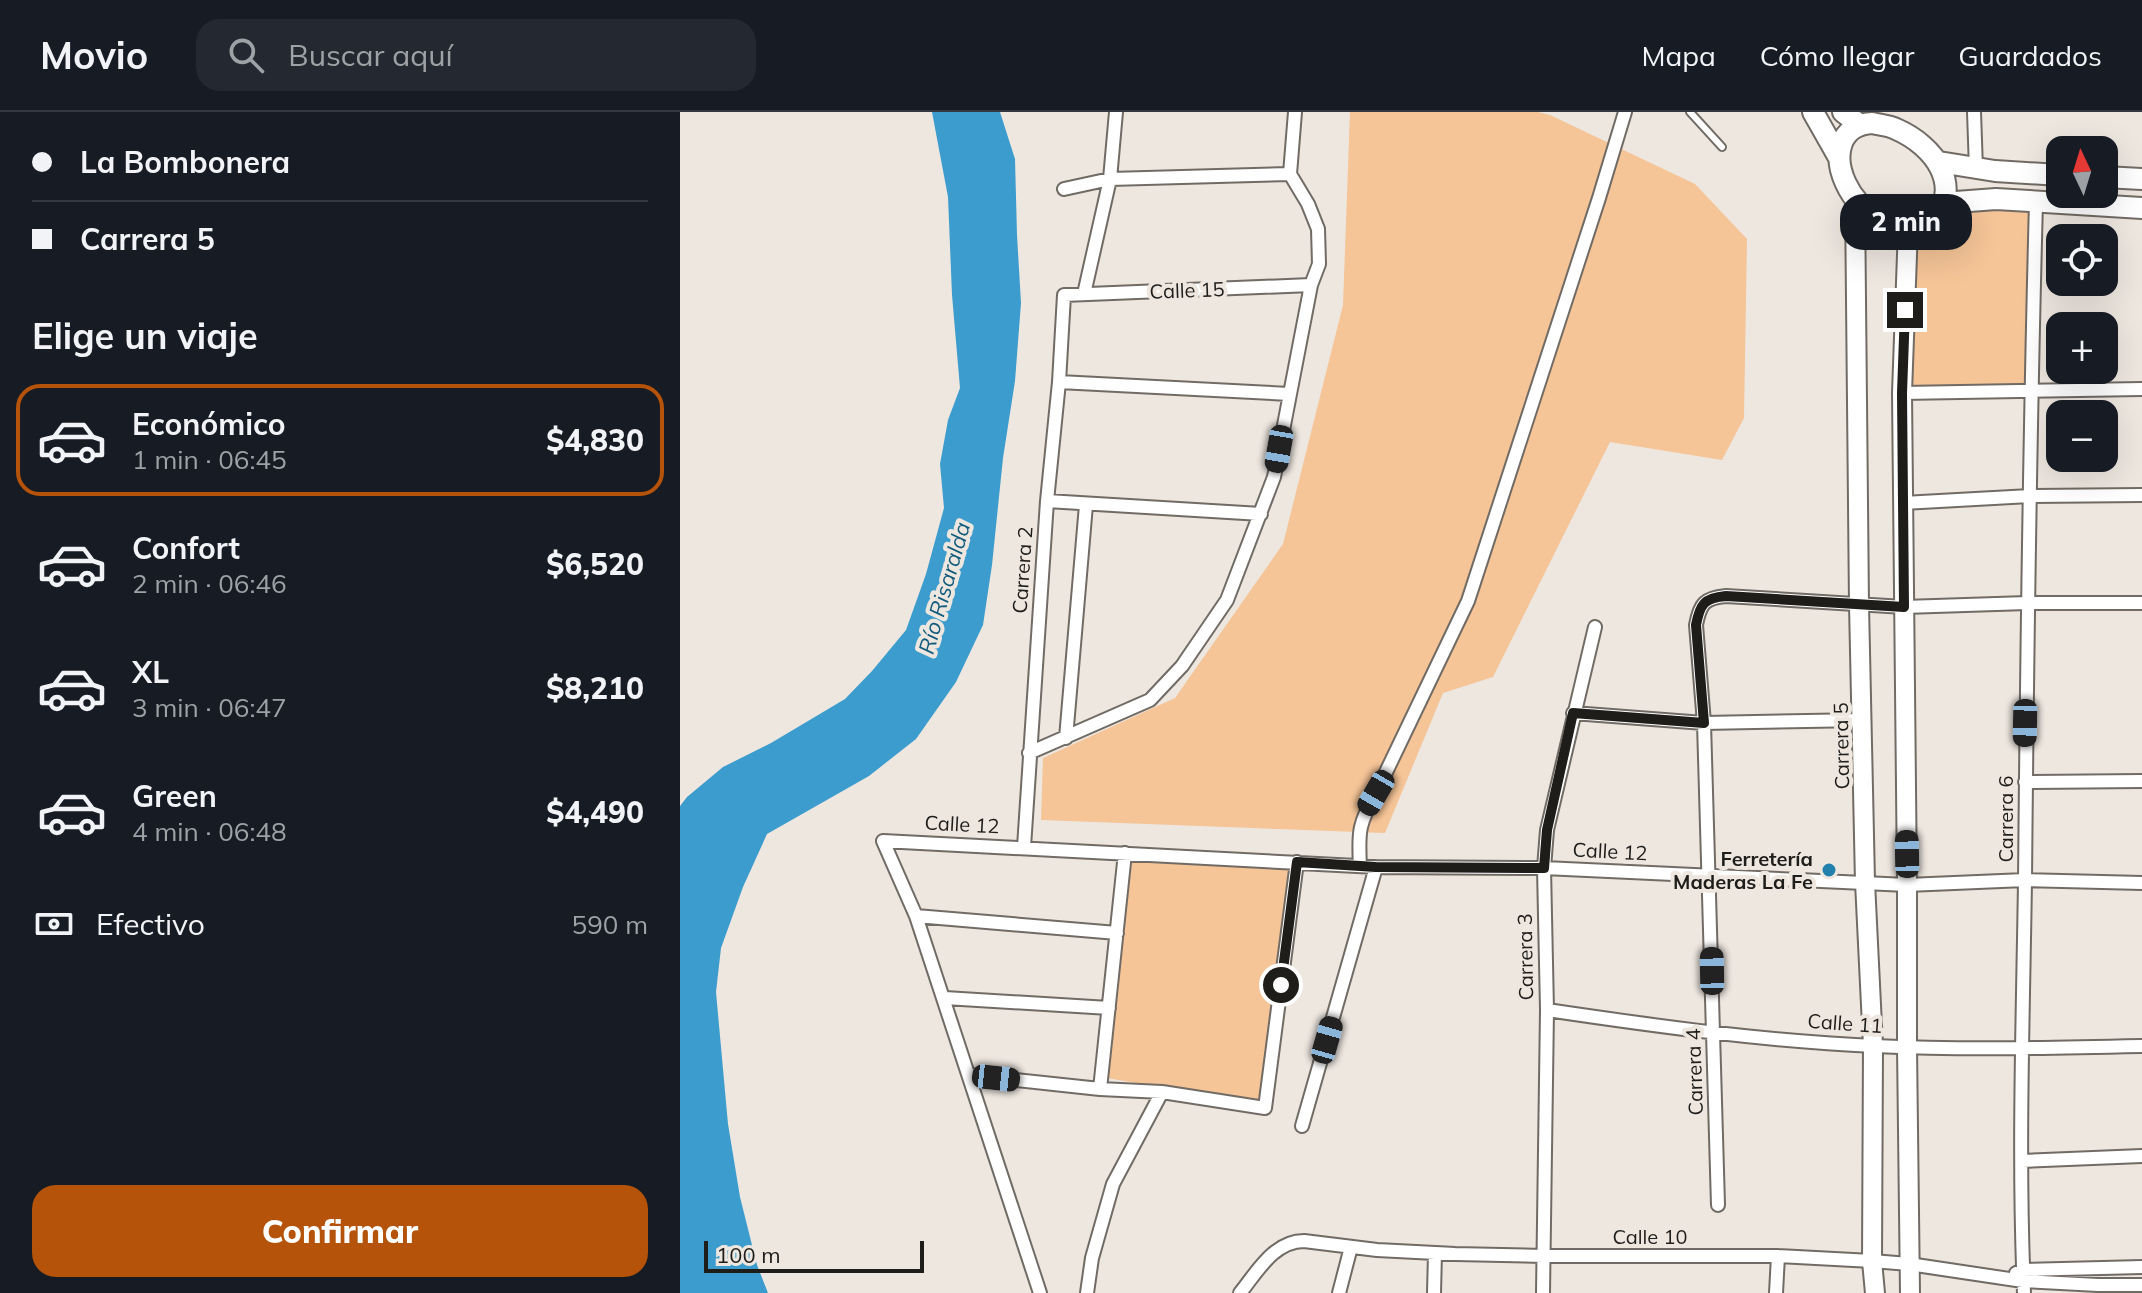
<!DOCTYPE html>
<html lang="es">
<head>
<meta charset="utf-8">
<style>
	body { margin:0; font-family:Mulish,sans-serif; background:#242831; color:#f1f3f6; height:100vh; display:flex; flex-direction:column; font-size:30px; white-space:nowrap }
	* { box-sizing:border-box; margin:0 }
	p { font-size:26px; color:#9ea1a6 }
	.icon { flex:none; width:44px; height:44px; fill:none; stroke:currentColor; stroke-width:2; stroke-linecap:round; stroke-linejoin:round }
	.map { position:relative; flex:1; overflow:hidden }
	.drawer { display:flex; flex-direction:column; background:#171b24; width:680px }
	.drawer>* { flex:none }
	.banner { display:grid; align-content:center; height:176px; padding:0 32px; background:#171b24 }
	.needle { width:52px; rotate:356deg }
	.fabs { position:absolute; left:1366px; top:24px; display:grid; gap:16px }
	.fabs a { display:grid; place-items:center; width:72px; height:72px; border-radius:16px; background:#171b24; box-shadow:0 8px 32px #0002; font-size:40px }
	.scale { position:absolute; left:24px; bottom:20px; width:220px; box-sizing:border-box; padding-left:8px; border:4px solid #1f1d1a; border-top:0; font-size:22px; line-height:28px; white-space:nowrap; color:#1f1d1a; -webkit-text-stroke:6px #eee7e0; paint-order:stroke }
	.end { position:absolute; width:36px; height:36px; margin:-18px; border:10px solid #1f1d1a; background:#fff; box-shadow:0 0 0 4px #fff }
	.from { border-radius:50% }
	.bubble { position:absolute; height:56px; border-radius:24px; background:#171b24; box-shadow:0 8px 32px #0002; font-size:26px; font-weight:800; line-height:56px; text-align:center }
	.car { position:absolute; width:24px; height:48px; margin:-24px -12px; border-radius:10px; box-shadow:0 0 6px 2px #0007; background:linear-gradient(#222 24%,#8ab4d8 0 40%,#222 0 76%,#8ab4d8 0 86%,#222 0) }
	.banner b { display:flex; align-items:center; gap:28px; height:76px; font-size:30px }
	.banner b+b { border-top:2px solid #363941 }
	.banner i { width:20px; height:20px; background:#f1f3f6 }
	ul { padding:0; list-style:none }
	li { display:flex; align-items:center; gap:24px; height:112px; margin:0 16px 12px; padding:0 16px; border:4px solid transparent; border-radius:24px }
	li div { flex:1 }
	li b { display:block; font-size:30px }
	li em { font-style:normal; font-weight:800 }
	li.on { border-color:#b45309 }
	li>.icon { width:72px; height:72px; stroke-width:1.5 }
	h2 { padding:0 32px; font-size:36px; line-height:96px }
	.pay { display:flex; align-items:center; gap:20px; height:88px; padding:0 32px; font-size:30px }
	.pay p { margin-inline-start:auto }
	.cta { display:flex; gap:16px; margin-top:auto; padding:16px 32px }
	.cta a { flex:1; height:92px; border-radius:24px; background:#b45309; color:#fff; font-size:32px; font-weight:800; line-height:92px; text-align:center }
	header { display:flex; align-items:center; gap:48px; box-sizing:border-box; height:112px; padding:0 40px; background:#171b24; border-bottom:2px solid #363941 }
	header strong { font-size:38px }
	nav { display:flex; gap:44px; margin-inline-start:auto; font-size:28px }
	.search { width:560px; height:72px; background:#242831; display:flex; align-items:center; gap:20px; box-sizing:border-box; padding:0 28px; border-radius:24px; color:#9ea1a6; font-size:30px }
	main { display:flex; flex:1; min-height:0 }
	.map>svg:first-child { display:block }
</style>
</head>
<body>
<header>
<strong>Movio</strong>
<div class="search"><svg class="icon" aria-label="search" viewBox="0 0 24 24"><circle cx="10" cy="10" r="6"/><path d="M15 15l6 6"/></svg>Buscar aquí</div>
<nav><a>Mapa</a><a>Cómo llegar</a><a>Guardados</a></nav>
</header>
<main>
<section class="drawer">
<div class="banner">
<b><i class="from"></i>La Bombonera</b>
<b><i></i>Carrera 5</b>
</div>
<h2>Elige un viaje</h2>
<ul>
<li class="on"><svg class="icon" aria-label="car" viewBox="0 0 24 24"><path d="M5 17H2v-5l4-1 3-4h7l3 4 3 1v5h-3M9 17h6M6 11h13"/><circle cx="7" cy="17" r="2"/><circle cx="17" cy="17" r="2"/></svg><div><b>Económico</b><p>1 min · 06:45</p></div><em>$4,830</em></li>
<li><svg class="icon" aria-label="car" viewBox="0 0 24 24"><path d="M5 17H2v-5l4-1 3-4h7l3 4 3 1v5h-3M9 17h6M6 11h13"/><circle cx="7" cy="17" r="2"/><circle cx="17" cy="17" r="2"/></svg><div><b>Confort</b><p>2 min · 06:46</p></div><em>$6,520</em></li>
<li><svg class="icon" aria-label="car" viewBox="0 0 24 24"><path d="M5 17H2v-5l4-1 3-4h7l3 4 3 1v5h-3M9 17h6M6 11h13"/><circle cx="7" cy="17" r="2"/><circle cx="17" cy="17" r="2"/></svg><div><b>XL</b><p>3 min · 06:47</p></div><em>$8,210</em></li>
<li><svg class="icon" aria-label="car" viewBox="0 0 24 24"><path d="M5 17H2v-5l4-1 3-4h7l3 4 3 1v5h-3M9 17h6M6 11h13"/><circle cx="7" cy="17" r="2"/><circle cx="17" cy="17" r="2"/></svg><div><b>Green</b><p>4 min · 06:48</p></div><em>$4,490</em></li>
</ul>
<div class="pay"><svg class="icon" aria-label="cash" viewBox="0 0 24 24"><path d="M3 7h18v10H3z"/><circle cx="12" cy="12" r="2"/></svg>Efectivo<p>590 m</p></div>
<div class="cta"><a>Confirmar</a></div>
</section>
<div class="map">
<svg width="1462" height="1181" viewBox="0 0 1462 1181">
	<rect width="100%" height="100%" fill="#eee7e0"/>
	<path fill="#f5c497" d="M 670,0 L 858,0 L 870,3 L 1015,72 L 1067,127 L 1064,306 L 1042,348 L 930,330 L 813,565 L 763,581 L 705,721 L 361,708 L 363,646 L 495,586 L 603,432 L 663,193 Z
		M 1356,90 L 1351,280 L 1222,281 L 1228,115 L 1262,100 Z
		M 452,747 L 614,752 L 581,993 L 427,966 Z"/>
	<path fill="#3c9ccd" d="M 252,0 L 320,0 L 335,47 L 337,123 L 341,191 L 335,269 L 323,346 L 312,453 L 303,513 L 276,570 L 236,627 L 189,664 L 87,722 L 63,775 L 41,836 L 36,880 L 48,1012 L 60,1085 L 77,1153 L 88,1181 L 0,1181 L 0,694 L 7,685 L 43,655 L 91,631 L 165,587 L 192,559 L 226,518 L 246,462 L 264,396 L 260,352 L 268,308 L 280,276 L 272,183 L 268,85 Z"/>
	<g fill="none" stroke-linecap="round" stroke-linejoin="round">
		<defs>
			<path id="lane" d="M 1010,0 L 1042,35"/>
			<path id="street" d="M 1294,0 L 1296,57
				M 384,77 L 430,67 L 610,62
				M 404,182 L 430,67 L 436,0
				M 379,270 L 609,282
				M 1222,281 L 1462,277
				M 367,389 L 581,402
				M 1223,391 L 1350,384 L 1462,383
				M 893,601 L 1024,611 L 1183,608
				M 386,626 L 406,393
				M 349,641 L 470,588 L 502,554 L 547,488 L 594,365 L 631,173 L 639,152 L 638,117 L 628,92 L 610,62 L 615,0
				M 1345,670 L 1462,669
				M 344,735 L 367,389 L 379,270 L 384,183 L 631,173
				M 680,754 C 678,719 679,711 696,681 L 788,489 L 919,86 L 945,0
				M 236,804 L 437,821
				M 265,886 L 429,896
				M 867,898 C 975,914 1084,929 1194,934 C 1283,938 1373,936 1462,934
				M 290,963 L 420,977 L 482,980 L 585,996 L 617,750
				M 420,977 L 445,741
				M 622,1014 L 696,755
				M 1342,1049 L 1462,1044
				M 1038,1093 L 1024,611 L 1016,513 C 1020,492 1024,486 1046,484 L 1224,495 L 1347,491 L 1462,491
				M 1336,1161 L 1344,1158 L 1462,1155
				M 360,1181 L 236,804 L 203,729 L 696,755 L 864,756 L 1227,773 L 1345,768 L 1462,771
				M 407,1181 L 412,1146 L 433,1072 L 482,980
				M 560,1181 C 577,1160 594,1129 624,1129 L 697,1138 L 775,1142 L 864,1144 L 1098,1144 L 1192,1149 L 1229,1152 L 1343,1169 L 1418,1173 L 1462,1173
				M 659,1181 L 671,1135
				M 754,1181 L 755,1141
				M 863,1181 L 867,898 L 864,756 L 867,718 L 915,515
				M 1096,1181 L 1098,1144
				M 1344,1181 C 1338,1044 1343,906 1345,769 C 1347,542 1350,316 1356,90"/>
			<path id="secondary" d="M 1175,86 L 1179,493 L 1185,770 L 1193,934 L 1192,1149 L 1195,1181
				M 1228,115 L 1222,281 L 1227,773 L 1227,935 L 1230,1181"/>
			<path id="primary" d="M 1133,0 L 1158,44
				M 1163,0 L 1180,13
				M 1192,11 C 1200,13 1209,13 1216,17 C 1255,34 1284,74 1252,112 C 1168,134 1126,15 1192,11 Z
				M 1259,50 L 1315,59 L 1380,63
				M 1424,65 L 1462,67
				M 1262,100 L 1276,90 L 1316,87 L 1462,96"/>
		</defs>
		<use href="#lane" stroke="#716b65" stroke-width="10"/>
		<use href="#street" stroke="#716b65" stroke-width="16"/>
		<use href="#secondary" stroke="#716b65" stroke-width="22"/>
		<use href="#primary" stroke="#716b65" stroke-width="24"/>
		<use href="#lane" stroke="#fff" stroke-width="6"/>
		<use href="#street" stroke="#fff" stroke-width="12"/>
		<use href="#secondary" stroke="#fff" stroke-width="18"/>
		<use href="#primary" stroke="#fff" stroke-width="20"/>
	</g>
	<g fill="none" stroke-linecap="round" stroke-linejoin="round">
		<path stroke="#1f1d1a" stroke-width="10" d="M 601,873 L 617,750 L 696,755 L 864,756 L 867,718 L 893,601 L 1024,611 L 1016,513 C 1020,492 1024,486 1046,484 L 1224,495 L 1222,281 L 1225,198"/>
	</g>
	<circle fill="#2180ac" stroke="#eee7e0" stroke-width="3" cx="1149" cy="758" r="8"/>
	<g text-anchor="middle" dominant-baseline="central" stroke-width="8" stroke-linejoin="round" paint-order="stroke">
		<g font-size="20" fill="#1f1d1a" stroke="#eee7e0">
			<text transform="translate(507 178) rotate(-2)">Calle 15</text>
			<text transform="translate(342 458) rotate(-86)">Carrera 2</text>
			<text transform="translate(1161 634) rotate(-91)">Carrera 5</text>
			<text transform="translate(1325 707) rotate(-90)">Carrera 6</text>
			<text transform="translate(282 712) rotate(3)">Calle 12</text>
			<text transform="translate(930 739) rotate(3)">Calle 12</text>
			<text transform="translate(845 845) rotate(-91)">Carrera 3</text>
			<text transform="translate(1165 911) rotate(4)">Calle 11</text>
			<text transform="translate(1014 960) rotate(-92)">Carrera 4</text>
			<text x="970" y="1124">Calle 10</text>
		</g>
		<g font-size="20" font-weight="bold" fill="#1f1d1a" stroke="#eee7e0" text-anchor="end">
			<text x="1133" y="746">Ferretería<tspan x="1133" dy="23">Maderas La Fe</tspan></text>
		</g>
		<g font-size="22" font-style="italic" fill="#125b7c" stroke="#eee7e0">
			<text transform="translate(264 476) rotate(-74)">Río Risaralda</text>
		</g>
	</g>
</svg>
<div class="fabs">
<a><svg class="needle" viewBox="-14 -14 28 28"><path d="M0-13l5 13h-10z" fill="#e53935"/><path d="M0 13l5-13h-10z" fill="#9ea1a6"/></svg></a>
<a><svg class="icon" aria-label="locate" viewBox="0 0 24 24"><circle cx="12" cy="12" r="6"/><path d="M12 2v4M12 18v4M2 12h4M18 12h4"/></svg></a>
<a>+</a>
<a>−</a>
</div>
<div class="scale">100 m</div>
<i class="end from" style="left:601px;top:873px"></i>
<i class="end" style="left:1225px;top:198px"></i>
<div class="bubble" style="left:1160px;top:82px;width:132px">2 min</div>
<i class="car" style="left:599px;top:337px;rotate:190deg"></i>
<i class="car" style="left:1345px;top:611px;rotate:181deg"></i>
<i class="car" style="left:696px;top:681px;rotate:210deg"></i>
<i class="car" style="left:1227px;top:742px;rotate:359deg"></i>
<i class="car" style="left:1032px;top:859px;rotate:359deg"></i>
<i class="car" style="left:647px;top:928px;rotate:16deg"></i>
<i class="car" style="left:316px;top:966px;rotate:96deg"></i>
</div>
</main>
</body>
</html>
